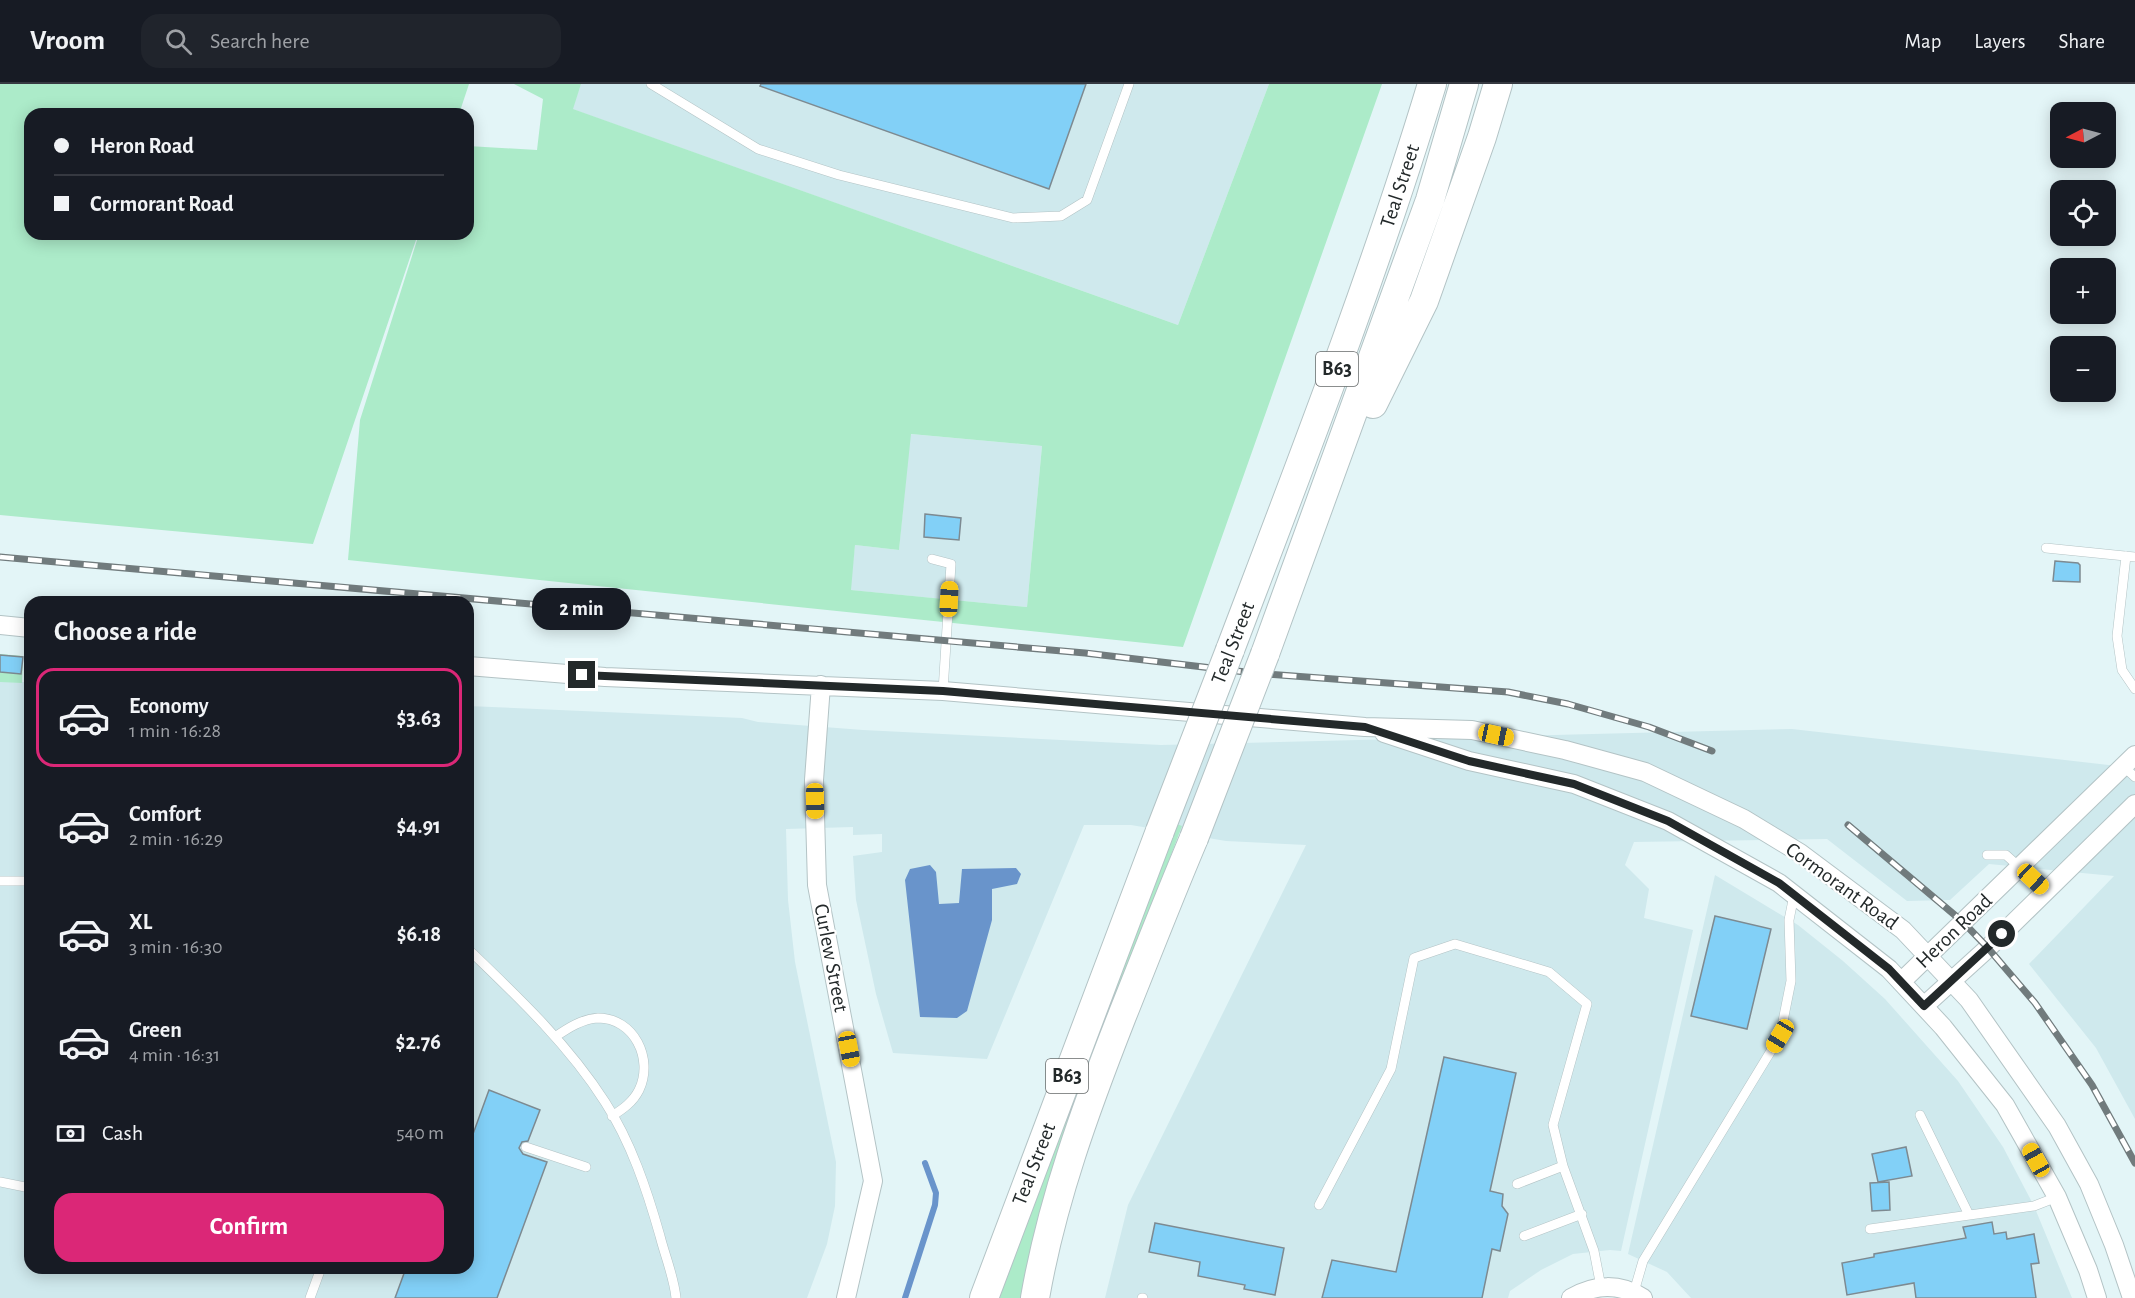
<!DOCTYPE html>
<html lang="en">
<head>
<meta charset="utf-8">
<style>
	body { margin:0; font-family:"Alegreya Sans",sans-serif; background:#20242c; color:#f1f3f6; height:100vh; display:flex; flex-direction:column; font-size:22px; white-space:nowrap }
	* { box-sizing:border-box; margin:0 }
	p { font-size:20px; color:#9ea1a6 }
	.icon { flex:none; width:33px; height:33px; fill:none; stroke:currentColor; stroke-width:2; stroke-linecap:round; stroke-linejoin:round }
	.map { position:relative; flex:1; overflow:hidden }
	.side { position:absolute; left:24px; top:512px; width:450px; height:678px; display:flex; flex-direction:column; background:#171b24; border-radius:18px; box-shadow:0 3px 15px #0003 }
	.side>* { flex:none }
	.top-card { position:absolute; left:24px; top:24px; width:450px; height:132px; border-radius:18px; box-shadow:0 3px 15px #0003; display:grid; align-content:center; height:132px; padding:0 30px; background:#171b24 }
	.needle { width:39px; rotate:264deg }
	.tools { position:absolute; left:2050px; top:18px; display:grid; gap:12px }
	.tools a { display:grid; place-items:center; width:66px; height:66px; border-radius:12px; background:#171b24; box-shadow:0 3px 15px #0003; font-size:30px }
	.end { position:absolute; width:27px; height:27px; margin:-14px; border:8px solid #23292a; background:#fff; box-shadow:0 0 0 3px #fff }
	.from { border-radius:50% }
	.bubble { position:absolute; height:42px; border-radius:18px; background:#171b24; box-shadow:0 3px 15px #0003; font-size:20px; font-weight:700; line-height:42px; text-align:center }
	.car { position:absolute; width:18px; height:36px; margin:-18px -9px; border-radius:8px; box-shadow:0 0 4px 2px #0007; background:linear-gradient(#f5c518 24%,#345 0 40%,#f5c518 0 76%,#345 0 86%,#f5c518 0) }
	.top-card b { display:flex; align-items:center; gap:21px; height:57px; font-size:22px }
	.top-card b+b { border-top:2px solid #363941 }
	.top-card i { width:15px; height:15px; background:#f1f3f6 }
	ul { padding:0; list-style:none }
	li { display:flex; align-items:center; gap:18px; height:99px; margin:0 12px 9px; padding:0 18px; border:3px solid transparent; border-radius:18px }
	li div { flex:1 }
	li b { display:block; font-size:22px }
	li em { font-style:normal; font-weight:700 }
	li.selected { border-color:#db2777 }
	li>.icon { width:54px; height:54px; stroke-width:1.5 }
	h2 { padding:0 30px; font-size:27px; line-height:72px }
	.pay { display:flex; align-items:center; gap:15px; height:66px; padding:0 30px; font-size:22px }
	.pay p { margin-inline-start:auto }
	.primary-button { display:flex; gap:12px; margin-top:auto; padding:12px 30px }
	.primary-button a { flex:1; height:69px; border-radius:18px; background:#db2777; color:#fff; font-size:24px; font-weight:700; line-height:69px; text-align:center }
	header { display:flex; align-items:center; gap:36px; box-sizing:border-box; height:84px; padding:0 30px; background:#171b24; border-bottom:2px solid #363941 }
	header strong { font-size:28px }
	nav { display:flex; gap:33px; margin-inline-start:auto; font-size:21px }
	.search { width:420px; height:54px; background:#20242c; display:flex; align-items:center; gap:15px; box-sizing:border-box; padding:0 21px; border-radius:18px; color:#9ea1a6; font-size:22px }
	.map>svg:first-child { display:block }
</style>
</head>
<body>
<header>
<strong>Vroom</strong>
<div class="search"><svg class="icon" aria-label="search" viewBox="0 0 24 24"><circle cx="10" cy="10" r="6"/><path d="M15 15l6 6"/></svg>Search here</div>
<nav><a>Map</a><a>Layers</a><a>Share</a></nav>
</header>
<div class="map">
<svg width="2135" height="1214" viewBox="0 0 2135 1214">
	<rect width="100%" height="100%" fill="#e3f5f7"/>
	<path fill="#cfe9ed" d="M 581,0 L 1269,0 L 1178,241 L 572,25 Z
		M 910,350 L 1042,362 L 1027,523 L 850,506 L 855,461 L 899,466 Z
		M 0,598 L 30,598 L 30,1184 L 468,1184 L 468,622 L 742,634 L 758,638 L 863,646 L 1161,661 L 1792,645 L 2135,684 L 2135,1035 L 2096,964 L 2029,880 L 2114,792 L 1989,780 L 1950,816 L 1907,817 L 1827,755 L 1634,758 L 1625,781 L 1649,805 L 1644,834 L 1693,846 L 1621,1167 L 1610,1166 L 1573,1170 L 1541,1186 L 1510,1207 L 1508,1214 L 1105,1214 L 1128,1121 L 1306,761 L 1226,757 L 1131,741 L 1084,741 L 987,975 L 893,969 L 876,910 L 856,816 L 853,772 L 882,768 L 882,750 L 853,751 L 853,743 L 786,745 L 788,816 L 795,878 L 836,1078 L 835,1122 L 827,1160 L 807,1214 L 0,1214 Z
		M 1715,791 L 1798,841 L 1843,877 L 1885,915 L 1958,997 L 2003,1063 L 2034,1122 L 2072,1214 L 1691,1214 L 1667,1188 L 1628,1170 Z"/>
	<path fill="#acebc9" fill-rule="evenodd" d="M 0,0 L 469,0 L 459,30 L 30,30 L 30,150 L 418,150 L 313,460 L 0,431 Z
		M 514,0 L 581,0 L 573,25 L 1178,241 L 1269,0 L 1382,0 L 1183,563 L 348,476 L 360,336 L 419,150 L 468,150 L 468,62 L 537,66 L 543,15 ZM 911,350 L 1042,362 L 1027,523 L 851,506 L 855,461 L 899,466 Z
		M 0,570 L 23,572 L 22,599 L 0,598 Z
		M 1174,739 L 1182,742 L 1057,1073 L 1025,1214 L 995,1214 Z"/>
	<path fill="#6994cb" d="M 930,781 L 936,788 L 939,820 L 959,819 L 962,785 L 1016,784 L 1021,790 L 1017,800 L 992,805 L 992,836 L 967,927 L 957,934 L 920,933 L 905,796 L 910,785 Z"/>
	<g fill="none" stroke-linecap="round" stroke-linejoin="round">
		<path stroke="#6994cb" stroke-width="6" d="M 905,1214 L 935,1121 L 936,1109 L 925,1079"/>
	</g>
	<path fill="#82d0f7" stroke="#7d8a91" stroke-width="1.5" d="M 761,0 L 1086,0 L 1049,105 L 760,2 Z
		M 925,430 L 961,434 L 959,456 L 924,453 Z
		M 2055,477 L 2078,479 L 2080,481 L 2080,498 L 2053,497 Z
		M 0,571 L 23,573 L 21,590 L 0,588 Z
		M 1715,832 L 1771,845 L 1747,945 L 1691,932 Z
		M 1444,973 L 1516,989 L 1490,1107 L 1503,1110 L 1502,1122 L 1508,1130 L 1500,1167 L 1492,1165 L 1482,1214 L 1322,1214 L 1332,1176 L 1396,1188 Z
		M 489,1006 L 540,1026 L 528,1057 L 522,1058 L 519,1064 L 523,1070 L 547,1078 L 497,1214 L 395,1214 L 406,1184 L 468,1184 L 468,1049 L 473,1050 Z
		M 1906,1063 L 1912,1092 L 1878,1098 L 1872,1070 Z
		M 1889,1098 L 1890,1126 L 1872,1127 L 1870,1099 Z
		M 1992,1138 L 1994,1150 L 2006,1148 L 2007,1155 L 2034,1150 L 2039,1179 L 2031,1180 L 2036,1214 L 1916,1214 L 1914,1199 L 1847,1211 L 1842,1179 L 1874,1173 L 1874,1170 L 1966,1154 L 1963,1143 Z
		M 1155,1139 L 1284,1164 L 1275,1211 L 1244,1205 L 1245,1201 L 1198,1192 L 1200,1178 L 1149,1168 Z"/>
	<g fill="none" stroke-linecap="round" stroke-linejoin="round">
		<defs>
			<path id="service" d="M 651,0 L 758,65 L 839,91 L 1013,134 L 1061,132 L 1087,116 L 1129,0
				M 2046,464 L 2135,473
				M 2126,472 L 2117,552 L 2122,586 L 2135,605
				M 932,475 L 951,480 L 943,607
				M 2123,682 L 2135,693
				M 1987,771 L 2006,771 L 2046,807
				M 0,797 L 30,797
				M 468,865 C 517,912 568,960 605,1018 C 631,1058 647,1106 660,1152 C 665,1172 674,1193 676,1214
				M 555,953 C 568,944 582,935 598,934 C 634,934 654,975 639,1006 C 633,1018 623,1025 612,1032
				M 1920,1031 L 1969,1131
				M 526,1063 L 586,1083
				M 0,1098 L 30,1104
				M 1517,1100 L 1563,1082
				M 1319,1121 L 1391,985 L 1414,874 L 1455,860 L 1549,888 L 1587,920 L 1553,1041 L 1563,1082 L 1594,1167 L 1601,1203
				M 1870,1145 L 2034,1122 L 2057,1113
				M 1524,1152 L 1582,1130
				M 1634,1208 L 1643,1177 L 1780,952 L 1791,897 L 1789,836 L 1794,811
				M 310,1214 L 321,1184
				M 1142,1214 L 1143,1214"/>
			<path id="minor" d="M 0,541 L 30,544
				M 468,582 L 605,593 L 943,607 L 1365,643 L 1472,646 L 1565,666 L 1645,688 L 1744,735 L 1800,769 L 1903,846 L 1969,916 L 2057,1042 L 2089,1100 L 2114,1161 L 2132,1214
				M 821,601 L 814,696 L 817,801 L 873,1097 L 846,1214
				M 1384,649 L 1469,677 L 1574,700 L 1668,737 L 1779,799 L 1889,885 L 1943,943 L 2005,1021 L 2057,1113 L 2088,1186 L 2097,1214
				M 1901,898 L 2135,671
				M 1924,922 L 1988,864 L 2135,720
				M 1571,1214 C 1594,1200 1620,1199 1643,1214"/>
			<path id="primary" d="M 1373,320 L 1424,217 L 1482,53 L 1498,0
				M 1230,566 C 1301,379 1374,192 1432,0
				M 1265,570 L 1430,116 L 1464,0
				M 984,1214 L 1160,747
				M 1035,1214 C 1052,1116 1086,1024 1122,932 C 1146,872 1169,813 1194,754"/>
		</defs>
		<use href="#service" stroke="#b3c3c5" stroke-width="10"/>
		<use href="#minor" stroke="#b3c3c5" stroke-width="20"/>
		<use href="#primary" stroke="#b3c3c5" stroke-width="30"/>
		<use href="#service" stroke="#fff" stroke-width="9"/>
		<use href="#minor" stroke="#fff" stroke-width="18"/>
		<use href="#primary" stroke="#fff" stroke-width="28"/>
		<defs>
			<path id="rail" d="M 0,473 L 1085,569 L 1254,589 L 1508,608 L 1568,620 L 1649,643 L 1712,667
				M 1848,741 L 1963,838 L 1988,864 L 2035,919 L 2092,1001 L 2135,1079"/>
		</defs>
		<use href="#rail" stroke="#717b7d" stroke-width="7"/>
		<use href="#rail" stroke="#fff" stroke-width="4.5" stroke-dasharray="14" stroke-linecap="butt"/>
		<defs>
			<path id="primary-bridge" d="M 1160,747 L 1230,566
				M 1194,754 L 1265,570"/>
		</defs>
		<use href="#primary-bridge" stroke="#b3c3c5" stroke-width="30" stroke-linecap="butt"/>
		<use href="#primary-bridge" stroke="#fff" stroke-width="28"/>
	</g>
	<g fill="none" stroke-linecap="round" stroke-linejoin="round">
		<path stroke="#23292a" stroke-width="8" d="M 582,591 L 943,607 L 1365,643 L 1469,677 L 1574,700 L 1668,737 L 1779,799 L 1889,885 L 1924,922 L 2002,850"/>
	</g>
	<g text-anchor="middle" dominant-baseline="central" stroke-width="4.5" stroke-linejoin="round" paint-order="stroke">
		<g fill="#fff" stroke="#65696a" stroke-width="1.5">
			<rect x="1316" y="268" width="42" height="34" rx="4.5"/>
			<rect x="1046" y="975" width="42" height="34" rx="4.5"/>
		</g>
		<g font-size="20" font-weight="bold" fill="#23292a">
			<text x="1337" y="285">B63</text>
			<text x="1067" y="992">B63</text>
		</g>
		<g font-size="21" fill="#23292a" stroke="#fff">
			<text transform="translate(1400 102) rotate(-72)">Teal Street</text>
			<text transform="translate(1233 559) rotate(-69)">Teal Street</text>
			<text transform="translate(1842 802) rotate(36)">Cormorant Road</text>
			<text transform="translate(1954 847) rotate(-44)">Heron Road</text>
			<text transform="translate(831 874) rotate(79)">Curlew Street</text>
			<text transform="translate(1034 1080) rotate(-69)">Teal Street</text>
		</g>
	</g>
</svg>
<div class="tools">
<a><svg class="needle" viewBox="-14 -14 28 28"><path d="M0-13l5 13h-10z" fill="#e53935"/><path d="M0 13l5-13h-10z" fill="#9ea1a6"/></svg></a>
<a><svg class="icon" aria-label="locate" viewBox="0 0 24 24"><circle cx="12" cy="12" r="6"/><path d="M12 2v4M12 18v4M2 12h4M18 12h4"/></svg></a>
<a>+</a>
<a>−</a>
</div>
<i class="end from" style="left:2002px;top:850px"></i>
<i class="end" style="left:582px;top:591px"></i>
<div class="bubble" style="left:532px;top:504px;width:99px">2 min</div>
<i class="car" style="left:949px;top:515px;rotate:3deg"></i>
<i class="car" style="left:1496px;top:651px;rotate:102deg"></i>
<i class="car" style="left:815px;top:717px;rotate:179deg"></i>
<i class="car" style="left:2033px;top:795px;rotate:133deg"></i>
<i class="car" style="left:1780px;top:952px;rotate:211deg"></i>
<i class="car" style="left:849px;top:965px;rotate:169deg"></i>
<i class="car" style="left:2036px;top:1076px;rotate:331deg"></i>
<div class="top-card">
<b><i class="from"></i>Heron Road</b>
<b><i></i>Cormorant Road</b>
</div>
<section class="side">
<h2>Choose a ride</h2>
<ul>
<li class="selected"><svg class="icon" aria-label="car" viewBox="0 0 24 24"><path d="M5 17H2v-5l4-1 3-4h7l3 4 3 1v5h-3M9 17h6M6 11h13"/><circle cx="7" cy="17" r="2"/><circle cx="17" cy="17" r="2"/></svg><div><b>Economy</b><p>1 min · 16:28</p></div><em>$3.63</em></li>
<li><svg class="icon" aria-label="car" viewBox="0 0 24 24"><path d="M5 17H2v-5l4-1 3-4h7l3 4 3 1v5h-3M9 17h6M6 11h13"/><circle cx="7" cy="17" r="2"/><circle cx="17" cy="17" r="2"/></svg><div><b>Comfort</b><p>2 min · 16:29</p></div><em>$4.91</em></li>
<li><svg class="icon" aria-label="car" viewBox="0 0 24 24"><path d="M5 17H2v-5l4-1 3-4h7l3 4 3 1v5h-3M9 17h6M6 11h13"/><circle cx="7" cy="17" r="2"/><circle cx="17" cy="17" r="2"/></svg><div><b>XL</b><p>3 min · 16:30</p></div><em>$6.18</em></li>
<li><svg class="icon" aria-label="car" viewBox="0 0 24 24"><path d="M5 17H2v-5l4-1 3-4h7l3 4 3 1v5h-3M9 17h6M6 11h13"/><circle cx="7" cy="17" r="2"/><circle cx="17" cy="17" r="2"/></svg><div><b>Green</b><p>4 min · 16:31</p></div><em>$2.76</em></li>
</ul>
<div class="pay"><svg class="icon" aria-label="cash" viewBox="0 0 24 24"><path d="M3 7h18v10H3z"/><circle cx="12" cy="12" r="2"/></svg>Cash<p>540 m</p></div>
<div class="primary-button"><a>Confirm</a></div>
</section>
</div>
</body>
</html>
